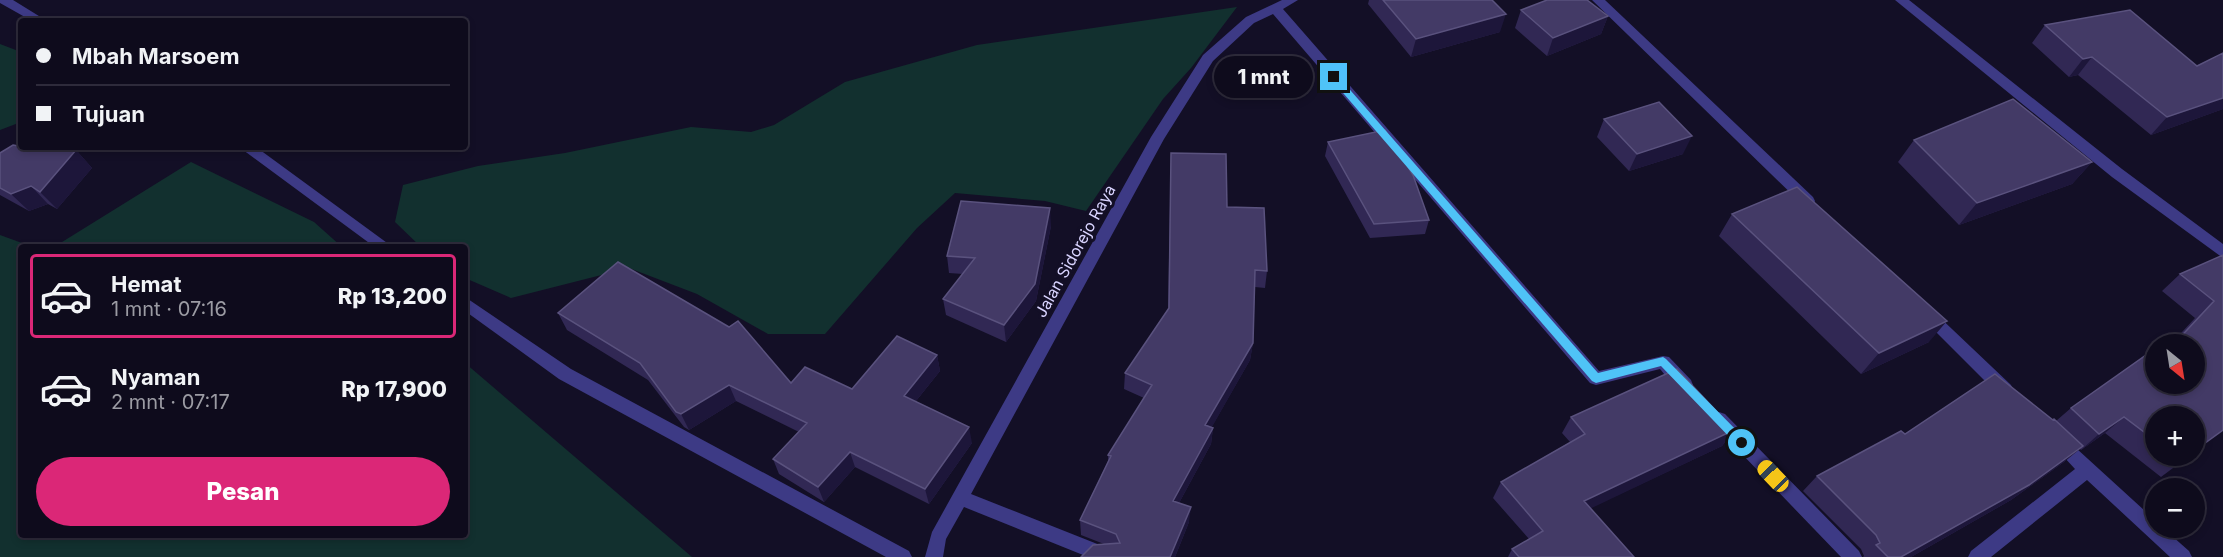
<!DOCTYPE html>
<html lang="id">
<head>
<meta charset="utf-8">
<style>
	body { margin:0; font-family:Inter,sans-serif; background:#1c1929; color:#f1f3f6; height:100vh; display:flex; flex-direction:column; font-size:22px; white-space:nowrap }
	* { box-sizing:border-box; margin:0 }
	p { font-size:20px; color:#9b9ba3 }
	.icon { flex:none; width:33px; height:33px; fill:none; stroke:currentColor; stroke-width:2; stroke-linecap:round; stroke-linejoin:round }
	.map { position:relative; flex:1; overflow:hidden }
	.details { position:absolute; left:18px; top:244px; width:450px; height:294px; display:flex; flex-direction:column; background:#0e0b1c; border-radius:6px; box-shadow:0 3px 9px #0003,0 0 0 2px #2e2b3b }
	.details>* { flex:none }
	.banner { position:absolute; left:18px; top:18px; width:450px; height:132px; border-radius:6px; box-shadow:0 3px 9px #0003,0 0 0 2px #2e2b3b; display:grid; align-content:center; height:132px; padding:0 18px; background:#0e0b1c }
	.needle { width:39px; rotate:150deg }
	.buttons { position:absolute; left:2145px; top:334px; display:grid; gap:12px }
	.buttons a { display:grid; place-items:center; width:60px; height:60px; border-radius:50%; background:#0e0b1c; box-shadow:0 3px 9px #0003,0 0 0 2px #2e2b3b; font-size:30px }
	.end { position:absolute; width:27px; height:27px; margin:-14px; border:8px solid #4fc3f7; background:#111; box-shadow:0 0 0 3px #111 }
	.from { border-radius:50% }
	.bubble { position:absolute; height:42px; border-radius:21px; background:#0e0b1c; box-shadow:0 3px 9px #0003,0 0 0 2px #2e2b3b; font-size:20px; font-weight:800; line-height:42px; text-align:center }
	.car { position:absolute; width:18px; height:36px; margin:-18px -9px; border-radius:8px; box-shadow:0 0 4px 2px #0007; background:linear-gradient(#f5c518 24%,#345 0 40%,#f5c518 0 76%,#345 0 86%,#f5c518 0) }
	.banner b { display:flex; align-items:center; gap:21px; height:57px; font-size:22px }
	.banner b+b { border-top:2px solid #2e2b3b }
	.banner i { width:15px; height:15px; background:#f1f3f6 }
	ul { padding:10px 0 0; list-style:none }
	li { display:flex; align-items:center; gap:18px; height:84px; margin:0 12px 9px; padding:0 6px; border:3px solid transparent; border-radius:6px }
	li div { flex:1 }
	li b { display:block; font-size:22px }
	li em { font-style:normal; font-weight:800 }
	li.on { border-color:#db2777 }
	li>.icon { width:54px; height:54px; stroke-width:1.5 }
	.action { display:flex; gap:12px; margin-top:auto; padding:12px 18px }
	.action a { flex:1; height:69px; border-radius:36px; background:#db2777; color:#fff; font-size:24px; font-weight:800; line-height:69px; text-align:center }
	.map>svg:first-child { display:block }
</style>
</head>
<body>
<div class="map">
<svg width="2223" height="557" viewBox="0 0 2223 557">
	<rect width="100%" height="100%" fill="#130f26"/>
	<path fill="#12302f" d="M 1237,7 L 1191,68 L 1163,99 L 1086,211 L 1045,201 L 955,193 L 917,228 L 825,334 L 768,334 L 697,294 L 629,268 L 511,298 L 465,278 L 465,248 L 421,247 L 395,222 L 403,185 L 478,166 L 565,153 L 691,127 L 751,132 L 774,125 L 845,82 L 977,45 Z
		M 0,44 L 21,52 L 21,122 L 0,130 Z
		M 191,162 L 314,222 L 342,247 L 54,247 Z
		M 0,235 L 33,247 L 21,248 L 21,536 L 465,536 L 465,363 L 692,557 L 0,557 Z"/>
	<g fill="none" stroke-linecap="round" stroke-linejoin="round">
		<path fill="#3d3a85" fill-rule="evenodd" d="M 0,0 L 13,0 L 47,21 L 32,21 L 0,3 Z
			M 1282,0 L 1298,0 L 1283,9 L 1599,371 L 1663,356 L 1669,357 L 1691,380 L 1693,385 L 1691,390 C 1677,394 1668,378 1660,369 L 1596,385 L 1590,383 L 1273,14 L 1254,23 L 1213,61 L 1164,139 L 971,494 L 1115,551 L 1118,557 L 1088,557 L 964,507 L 946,539 L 943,557 L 925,557 L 932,532 L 1151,137 L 1203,55 L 1246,17 Z
			M 1592,0 L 1605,0 L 1813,197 L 1815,201 L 1813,205 L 1803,205 Z
			M 1895,0 L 1909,0 L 2122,169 L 2223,244 L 2223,258 L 2112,177 Z
			M 239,147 L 256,147 L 394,248 L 376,248 Z
			M 465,297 L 571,369 L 909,551 L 912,557 L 886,557 L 559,379 L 465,311 Z
			M 1928,309 L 1933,311 L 2011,385 L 2013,390 L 2011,395 L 2005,397 L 1999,395 L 1923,319 L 1920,315 L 1923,311 Z
			M 1719,412 L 1725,414 L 1859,551 L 1862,557 L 1841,557 L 1713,424 L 1711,419 L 1713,414 Z
			M 2059,436 L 2065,438 L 2156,521 L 2156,528 L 2163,528 L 2189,551 L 2192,557 L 2170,557 L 2087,480 L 1991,557 L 1968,557 L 1971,551 L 2075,469 L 2051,443 L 2053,438 Z"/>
	</g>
	<path fill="#312854" d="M 1369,0 L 1492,0 L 1500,32 L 1411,57 L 1368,4 Z
		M 1521,10 L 1608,16 L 1601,34 L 1547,56 L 1515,28 Z
		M 2045,25 L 2197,66 L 2223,109 L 2151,135 L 2078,75 L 2069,77 L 2032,43 Z
		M 1604,119 L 1683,154 L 1629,171 L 1597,137 Z
		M 1914,140 L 2092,162 L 2072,184 L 1959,225 L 1898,162 Z
		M 1328,142 L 1429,220 L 1425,234 L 1370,238 L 1325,156 Z
		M 29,148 L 76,150 L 92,168 L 57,209 L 48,204 L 29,211 L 0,195 L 0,153 Z
		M 1171,153 L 1227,207 L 1267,271 L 1265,288 L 1255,287 L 1253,343 L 1250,360 L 1211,428 L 1213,428 L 1211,444 L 1179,503 L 1189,522 L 1175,557 L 1104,544 L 1081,535 L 1080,520 L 1108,461 L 1108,455 L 1144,398 L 1124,389 L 1125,373 L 1168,309 Z
		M 1732,214 L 1929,342 L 1861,374 L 1719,236 Z
		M 1051,226 L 1036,301 L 1006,342 L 946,315 L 943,299 L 963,274 L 949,273 L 947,256 Z
		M 2223,255 L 2223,431 L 2156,417 L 2156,456 L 2189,456 L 2161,477 L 2105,433 L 2081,450 L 2080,449 L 2064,462 L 2011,500 L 1911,557 L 1863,557 L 1864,556 L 1861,549 L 1803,491 L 1817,476 L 1905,434 L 2053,420 L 2056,421 L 2071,408 L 2156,384 L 2194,345 L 2170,345 L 2195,318 L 2162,291 L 2180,274 Z
		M 558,313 L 791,383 L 852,389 L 937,355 L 940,371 L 916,401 L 972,443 L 929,504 L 855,467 L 824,502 L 779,474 L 773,459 L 799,432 L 736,401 L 689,430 L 684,427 L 648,380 L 567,330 Z
		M 1571,417 L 1734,430 L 1722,446 L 1590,508 L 1634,557 L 1508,557 L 1512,549 L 1529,539 L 1493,498 L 1501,482 L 1570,442 L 1562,433 Z"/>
	<path fill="#1d163a" d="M 1506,14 L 1500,32 L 1411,57 L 1416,39 Z
		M 1608,16 L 1601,34 L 1547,56 L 1553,38 Z
		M 2092,57 L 2078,75 L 2069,77 L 2083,59 Z
		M 2223,98 L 2223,109 L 2151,135 L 2167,117 Z
		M 1692,136 L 1683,154 L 1629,171 L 1637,154 Z
		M 76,150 L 92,168 L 57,209 L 40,192 Z
		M 2092,162 L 2072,184 L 1959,225 L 1977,203 Z
		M 31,186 L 48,204 L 29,211 L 11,194 Z
		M 1050,208 L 1051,226 L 1036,301 L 1006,342 L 1004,325 Z
		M 1947,321 L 1929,342 L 1861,374 L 1879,353 Z
		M 1253,343 L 1250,360 L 1204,441 L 1205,425 Z
		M 937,355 L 940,371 L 908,411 L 904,396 Z
		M 729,385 L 736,401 L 689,430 L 681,414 Z
		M 2124,417 L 2105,433 L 2081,450 L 2099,434 Z
		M 969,427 L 972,443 L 929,504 L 925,489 Z
		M 1213,428 L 1211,444 L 1172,516 L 1173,501 Z
		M 1734,430 L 1722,446 L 1575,516 L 1584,501 Z
		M 2083,446 L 2064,462 L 2011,500 L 1911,557 L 1901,557 Z
		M 850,452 L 855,467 L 824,502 L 818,487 Z
		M 1191,507 L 1189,522 L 1175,557 L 1170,557 Z"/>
	<path fill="#433a66" stroke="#5a527e" stroke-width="1.5" d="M 1383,0 L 1492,0 L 1506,14 L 1416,39 Z
		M 1547,0 L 1587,0 L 1608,16 L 1553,38 L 1521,10 Z
		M 2130,10 L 2197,66 L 2223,53 L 2223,98 L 2167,117 L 2092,57 L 2083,59 L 2045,25 Z
		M 2013,99 L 2092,162 L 1977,203 L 1914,140 Z
		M 1659,102 L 1692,136 L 1637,154 L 1604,119 Z
		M 1385,130 L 1413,175 L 1429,220 L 1374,224 L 1328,142 Z
		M 13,145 L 29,148 L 31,147 L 69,147 L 76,150 L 40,192 L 31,186 L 11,194 L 0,188 L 0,153 Z
		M 1171,153 L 1226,154 L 1227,207 L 1264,208 L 1267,271 L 1255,270 L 1253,343 L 1205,425 L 1213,428 L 1173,501 L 1191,507 L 1170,557 L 1081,557 L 1093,545 L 1120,543 L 1116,534 L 1080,520 L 1111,456 L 1108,455 L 1152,385 L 1125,373 L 1169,308 Z
		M 1797,187 L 1947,321 L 1879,353 L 1732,214 Z
		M 961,201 L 1050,208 L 1035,284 L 1004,325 L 943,299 L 975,258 L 947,256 Z
		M 2223,255 L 2223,430 L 2194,451 L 2194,417 L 2156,417 L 2156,441 L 2124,417 L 2099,434 L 2071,408 L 2149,353 L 2156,358 L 2156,384 L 2194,384 L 2194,345 L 2173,345 L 2214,301 L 2180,274 Z
		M 618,262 L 729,327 L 738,321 L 791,383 L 805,367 L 852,389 L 897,336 L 937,355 L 904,396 L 969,427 L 925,489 L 850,452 L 818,487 L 773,459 L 807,423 L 729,385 L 681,414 L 676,412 L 640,363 L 558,313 Z
		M 1677,369 L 1734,430 L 1584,501 L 1634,557 L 1519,557 L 1512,549 L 1543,531 L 1501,482 L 1585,434 L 1571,417 Z
		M 1995,374 L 2053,420 L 2054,419 L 2083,446 L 2029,485 L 1901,557 L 1888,557 L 1876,545 L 1880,543 L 1876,535 L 1817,476 L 1901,431 L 1905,434 Z
		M 2175,456 L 2188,456 L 2181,461 Z"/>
	<path fill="#4fc3f7" d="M 1331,75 L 1337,75 L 1598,373 L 1663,357 L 1666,359 L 1746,440 L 1746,446 L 1738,446 L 1661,366 L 1596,383 L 1592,381 L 1331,79 Z"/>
	<g text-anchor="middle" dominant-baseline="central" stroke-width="6" stroke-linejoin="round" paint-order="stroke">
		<g font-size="16" fill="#d9d4ff" stroke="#130f26">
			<text transform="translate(1075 251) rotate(-61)">Jalan Sidorejo Raya</text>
		</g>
	</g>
</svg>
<div class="buttons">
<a><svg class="needle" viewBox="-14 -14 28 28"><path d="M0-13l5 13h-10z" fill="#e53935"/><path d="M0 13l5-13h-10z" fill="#9b9ba3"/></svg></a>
<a>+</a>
<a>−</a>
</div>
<i class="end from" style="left:1742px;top:443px"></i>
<i class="end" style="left:1334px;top:77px"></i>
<div class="bubble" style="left:1214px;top:56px;width:99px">1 mnt</div>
<i class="car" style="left:1773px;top:476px;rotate:316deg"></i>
<div class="banner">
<b><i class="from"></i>Mbah Marsoem</b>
<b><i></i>Tujuan</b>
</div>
<section class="details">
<ul>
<li class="on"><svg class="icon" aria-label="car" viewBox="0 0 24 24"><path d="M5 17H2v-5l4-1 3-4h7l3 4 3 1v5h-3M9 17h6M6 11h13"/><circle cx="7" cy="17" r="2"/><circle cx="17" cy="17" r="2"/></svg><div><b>Hemat</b><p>1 mnt · 07:16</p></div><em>Rp 13,200</em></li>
<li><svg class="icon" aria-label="car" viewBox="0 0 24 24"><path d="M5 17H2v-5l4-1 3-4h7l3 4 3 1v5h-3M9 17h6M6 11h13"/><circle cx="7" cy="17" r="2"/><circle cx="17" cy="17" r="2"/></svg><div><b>Nyaman</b><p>2 mnt · 07:17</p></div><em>Rp 17,900</em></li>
</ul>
<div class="action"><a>Pesan</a></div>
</section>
</div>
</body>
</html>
